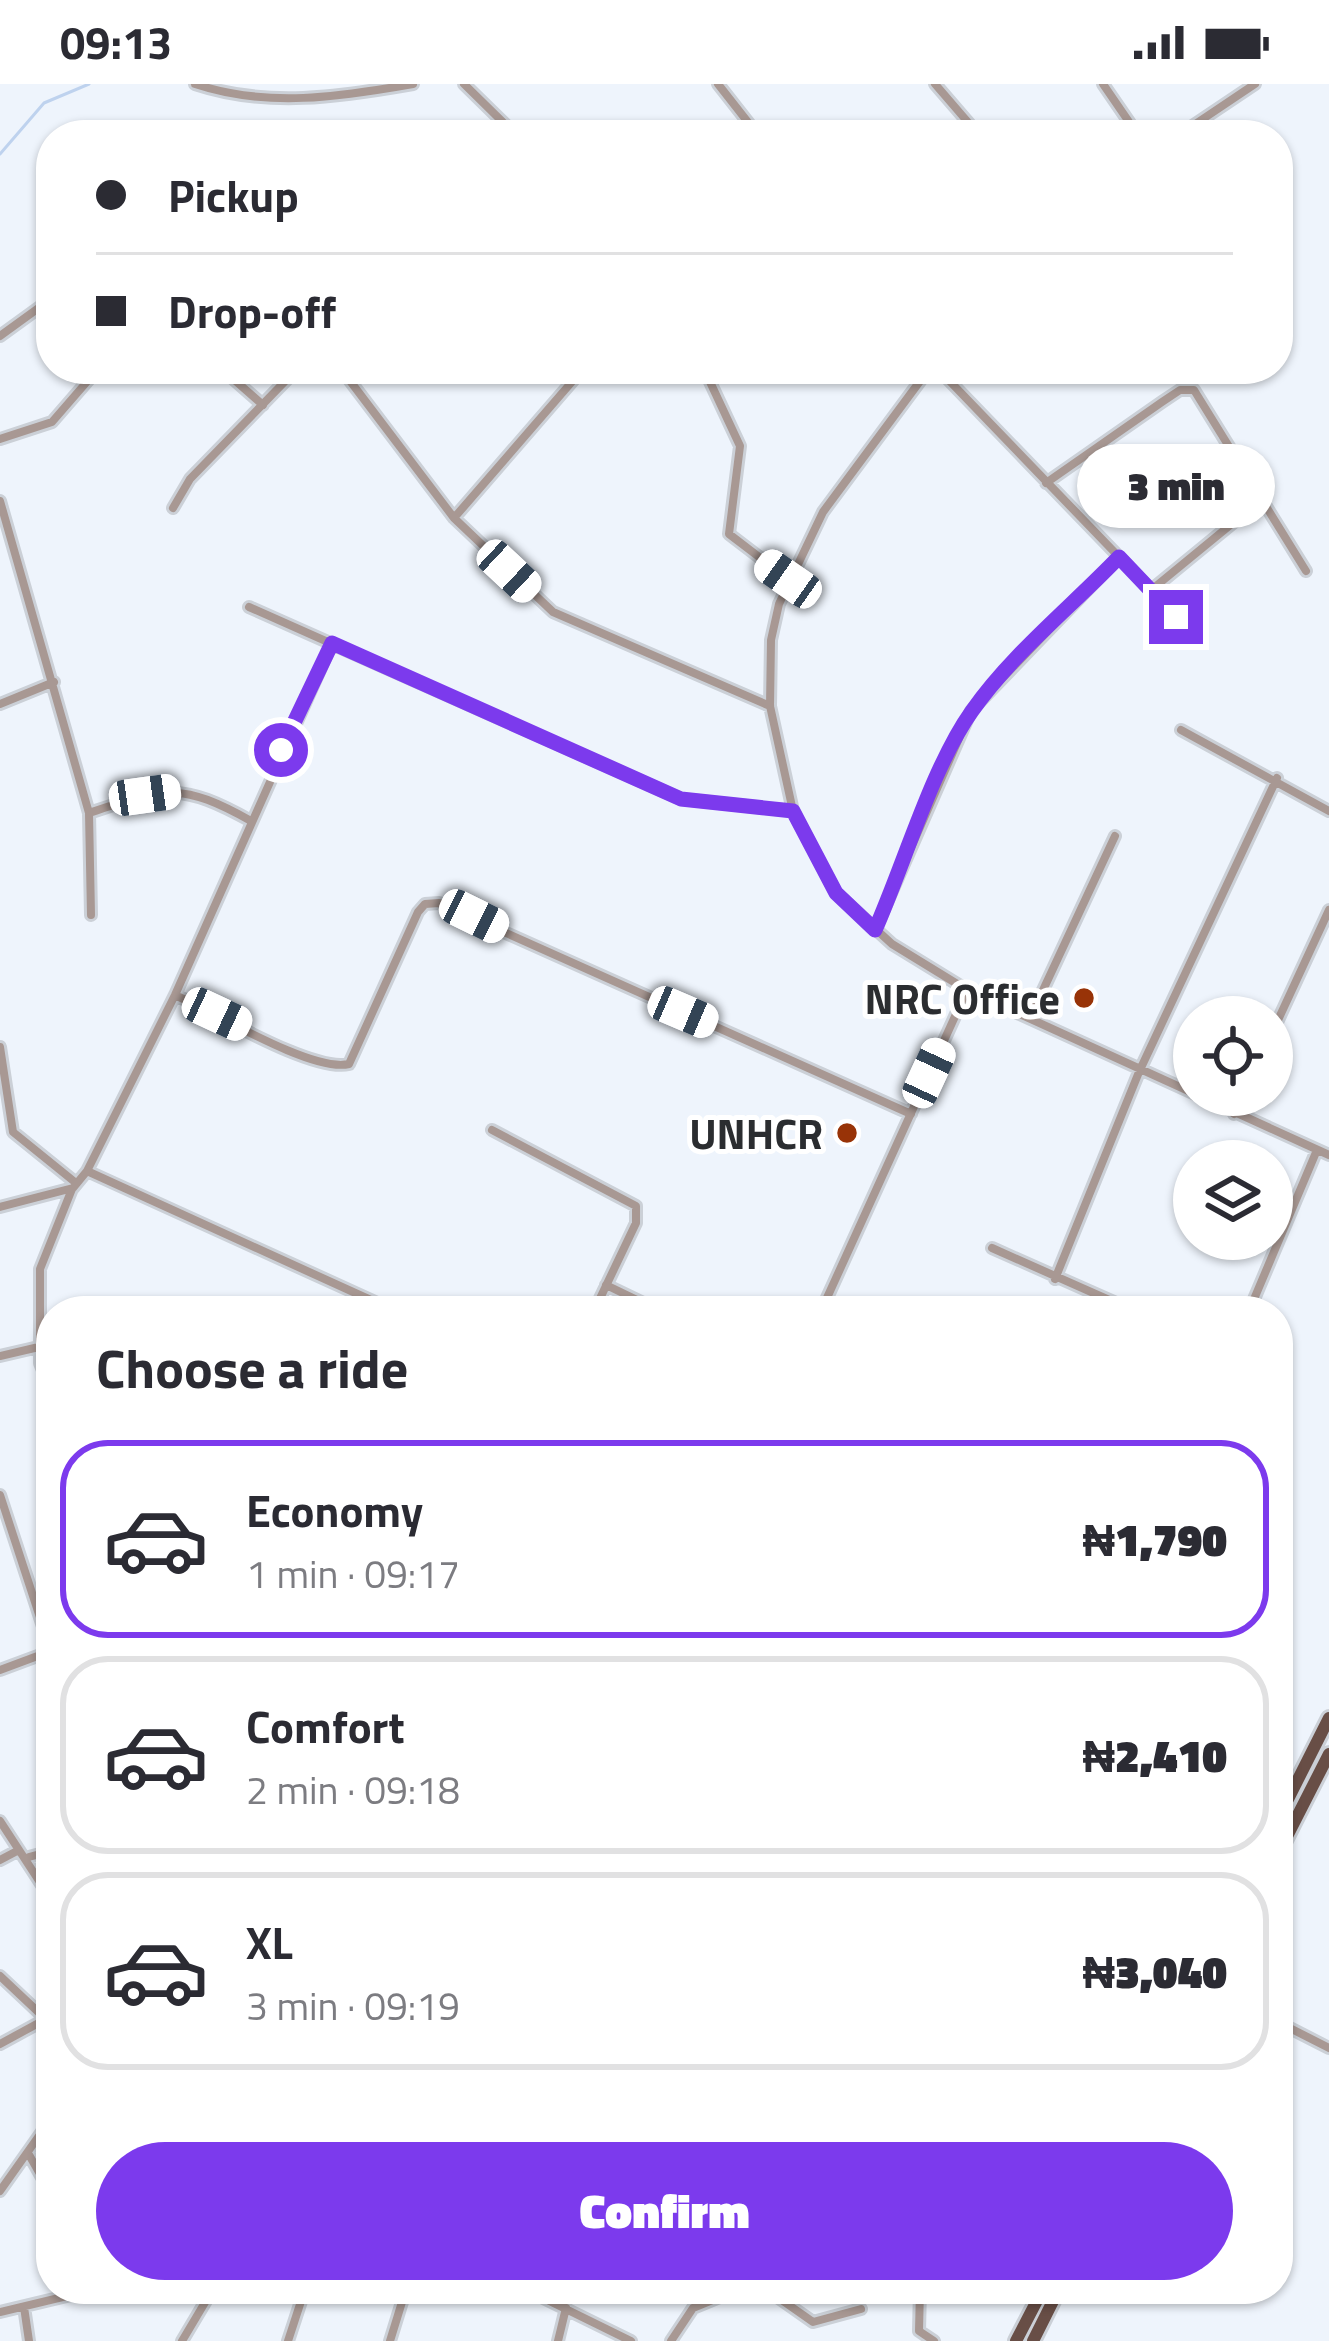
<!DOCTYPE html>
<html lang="en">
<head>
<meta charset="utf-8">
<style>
	body { margin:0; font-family:"Titillium Web",sans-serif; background:#f7f7f7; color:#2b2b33; height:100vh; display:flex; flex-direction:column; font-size:45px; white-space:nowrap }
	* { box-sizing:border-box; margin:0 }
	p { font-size:39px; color:#7c7c81 }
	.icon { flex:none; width:66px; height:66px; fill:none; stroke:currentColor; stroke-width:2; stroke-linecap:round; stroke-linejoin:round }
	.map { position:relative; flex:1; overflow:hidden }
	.drawer { position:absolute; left:36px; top:1212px; width:1257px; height:1008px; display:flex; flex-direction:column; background:#fff; border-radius:48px; box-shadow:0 3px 9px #0004 }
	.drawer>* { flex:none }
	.guide { position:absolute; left:36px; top:36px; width:1257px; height:264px; border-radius:48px; box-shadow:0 3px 9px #0004; display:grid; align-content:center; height:264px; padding:0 60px; background:#fff }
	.controls { position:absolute; left:1173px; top:912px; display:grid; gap:24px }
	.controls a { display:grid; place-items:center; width:120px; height:120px; border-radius:50%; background:#fff; box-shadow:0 3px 9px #0004; font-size:60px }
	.end { position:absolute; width:54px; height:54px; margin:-27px; border:15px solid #7c3aed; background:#fff; box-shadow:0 0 0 6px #fff }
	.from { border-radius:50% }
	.bubble { position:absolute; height:84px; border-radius:42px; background:#fff; box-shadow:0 3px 9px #0004; font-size:39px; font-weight:800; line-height:84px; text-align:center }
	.car { position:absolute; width:36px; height:72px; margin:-36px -18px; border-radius:15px; box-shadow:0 0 9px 3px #0007; background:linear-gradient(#fff 24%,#345 0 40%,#fff 0 76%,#345 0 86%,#fff 0) }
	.guide b { display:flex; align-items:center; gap:42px; height:114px; font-size:45px }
	.guide b+b { border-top:3px solid #e1e1e2 }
	.guide i { width:30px; height:30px; background:#2b2b33 }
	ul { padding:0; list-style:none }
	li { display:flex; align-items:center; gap:36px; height:198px; margin:0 24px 18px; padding:0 36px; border:6px solid #e1e1e2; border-radius:48px }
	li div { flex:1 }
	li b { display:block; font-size:45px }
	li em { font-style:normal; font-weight:800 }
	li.selected { border-color:#7c3aed }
	li>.icon { width:108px; height:108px; stroke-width:1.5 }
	h2 { padding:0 60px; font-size:54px; line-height:144px }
	.action { display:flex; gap:24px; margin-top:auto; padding:24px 60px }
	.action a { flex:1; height:138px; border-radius:72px; background:#7c3aed; color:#fff; font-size:48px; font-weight:800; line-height:138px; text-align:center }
	.status { display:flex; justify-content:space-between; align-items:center; height:84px; padding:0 60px; background:#fff; direction:ltr }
	.status svg { height:33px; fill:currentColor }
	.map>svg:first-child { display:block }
</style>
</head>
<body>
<div class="status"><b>09:13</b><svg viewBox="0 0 49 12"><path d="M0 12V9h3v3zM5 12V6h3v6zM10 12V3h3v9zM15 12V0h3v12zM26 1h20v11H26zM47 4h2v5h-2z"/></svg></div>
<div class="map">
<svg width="1329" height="2257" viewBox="0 0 1329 2257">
	<rect width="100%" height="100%" fill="#eef4fc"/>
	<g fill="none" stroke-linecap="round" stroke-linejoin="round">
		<path stroke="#bed2ee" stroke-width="3" d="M 0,70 L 44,19 L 89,0"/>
		<defs>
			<path id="street" d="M 195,0 C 267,24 339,13 413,0
				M 464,0 L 516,51
				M 718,0 L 758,51
				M 935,0 L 979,51
				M 1103,0 L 1138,51
				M 1179,51 L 1255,0
				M 0,252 L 51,215
				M 222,285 L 263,321
				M 341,285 L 454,434 L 553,528 L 770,622
				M 562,285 L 572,296
				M 704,285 L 740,362 L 729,450 L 788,495
				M 929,285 L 823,428 L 779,520 L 771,556 L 770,622 L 793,727 L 836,809 L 892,860 L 967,906 L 1329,1071
				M 938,285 L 1202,559
				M 0,355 L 52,338 L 98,285
				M 1046,399 L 1162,318 L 1180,306 L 1194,306 L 1306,487
				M 0,417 L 89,729 L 91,831
				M 173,424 L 190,395 L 297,285
				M 454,434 L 583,285
				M 1150,507 L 1262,415
				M 249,523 L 681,715 L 793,727
				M 0,620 L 54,598
				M 1181,646 L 1329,727
				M 89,729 C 165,704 179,697 251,737
				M 875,846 L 971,627 L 1119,473
				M 175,911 C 213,928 313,989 349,980 L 418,828 L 425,820 L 439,819 L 911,1030
				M 1030,934 L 1115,752
				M 1272,949 L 1329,826
				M 0,963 L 13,1048 L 76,1099
				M 1234,1030 L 1243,1011
				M 492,1046 L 636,1122 L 636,1139 L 594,1227
				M 87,1087 L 395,1227
				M 0,1123 L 73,1104 L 87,1087 L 175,911 L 332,559
				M 992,1164 L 1134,1227
				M 1055,1195 L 1139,988 L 1277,694
				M 606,1201 L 660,1227
				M 821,1227 L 967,906
				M 1249,1227 L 1317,1066
				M 0,1272 L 43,1262
				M 51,1306 L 40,1279 L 40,1185 L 72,1105
				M 0,1411 L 51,1567
				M 0,1586 L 51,1567
				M 0,1737 L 51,1815
				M 29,1773 L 51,1767
				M 0,1776 L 17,1767
				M 0,1892 L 51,1940
				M 1278,1938 L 1329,1964
				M 0,1960 L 46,1935
				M 28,2069 L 51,2109
				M 0,2107 L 51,2035
				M 525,2205 L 631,2257
				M 766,2205 L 813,2238 L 861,2225
				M 920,2205 L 919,2247 L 934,2257
				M 24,2223 L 29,2257
				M 0,2228 L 96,2205
				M 182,2257 L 213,2205
				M 288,2257 L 305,2205
				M 390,2257 L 406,2205
				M 558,2257 L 566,2224
				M 671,2257 L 693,2224 L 739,2205"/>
			<path id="primary" d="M 1278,1735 L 1329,1634
				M 1278,1770 L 1329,1670
				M 1016,2257 L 1043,2205
				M 1033,2257 L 1059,2205"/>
		</defs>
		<use href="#street" stroke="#cbd0d7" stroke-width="14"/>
		<use href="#primary" stroke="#cbd0d7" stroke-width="18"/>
		<use href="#street" stroke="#a89893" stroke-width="8"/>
		<use href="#primary" stroke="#684e46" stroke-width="12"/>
	</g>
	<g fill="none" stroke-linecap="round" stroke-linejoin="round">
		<path stroke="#7c3aed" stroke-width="15" d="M 281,666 L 332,559 L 681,715 L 793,727 L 836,809 L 875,846 C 904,781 932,683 972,627 C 1012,570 1071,523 1119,473 L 1176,533"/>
	</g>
	<g fill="#983307" stroke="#fff" stroke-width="4.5">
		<circle cx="1084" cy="914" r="12"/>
		<circle cx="847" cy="1049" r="12"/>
	</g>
	<g text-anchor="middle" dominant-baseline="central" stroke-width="10" stroke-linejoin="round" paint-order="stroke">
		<g font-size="42" font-weight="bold" fill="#2b2d30" stroke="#fff" text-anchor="end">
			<text x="1060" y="914">NRC Office</text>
			<text x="823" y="1049">UNHCR</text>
		</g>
	</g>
</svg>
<div class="controls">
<a><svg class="icon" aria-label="locate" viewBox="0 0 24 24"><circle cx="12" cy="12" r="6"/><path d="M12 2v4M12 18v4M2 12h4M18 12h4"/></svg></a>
<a><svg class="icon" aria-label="layers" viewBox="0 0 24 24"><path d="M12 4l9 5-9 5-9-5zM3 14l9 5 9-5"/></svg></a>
</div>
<i class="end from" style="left:281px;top:666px"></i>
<i class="end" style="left:1176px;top:533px"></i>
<div class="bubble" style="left:1077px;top:360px;width:198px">3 min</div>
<i class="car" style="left:509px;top:487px;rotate:133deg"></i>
<i class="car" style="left:788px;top:495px;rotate:305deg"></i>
<i class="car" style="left:145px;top:711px;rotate:82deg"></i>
<i class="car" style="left:474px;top:832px;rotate:116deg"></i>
<i class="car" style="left:683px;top:928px;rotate:113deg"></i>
<i class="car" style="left:217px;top:930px;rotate:115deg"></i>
<i class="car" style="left:929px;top:989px;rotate:25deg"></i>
<div class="guide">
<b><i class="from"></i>Pickup</b>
<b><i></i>Drop-off</b>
</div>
<section class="drawer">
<h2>Choose a ride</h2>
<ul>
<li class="selected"><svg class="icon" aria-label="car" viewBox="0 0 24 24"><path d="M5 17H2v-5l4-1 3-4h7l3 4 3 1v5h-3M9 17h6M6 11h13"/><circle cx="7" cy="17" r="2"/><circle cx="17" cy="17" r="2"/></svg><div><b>Economy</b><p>1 min · 09:17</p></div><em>₦1,790</em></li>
<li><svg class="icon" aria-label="car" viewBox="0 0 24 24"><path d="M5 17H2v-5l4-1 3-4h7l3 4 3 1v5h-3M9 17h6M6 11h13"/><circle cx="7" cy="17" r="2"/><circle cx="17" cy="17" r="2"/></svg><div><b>Comfort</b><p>2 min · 09:18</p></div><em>₦2,410</em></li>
<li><svg class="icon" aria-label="car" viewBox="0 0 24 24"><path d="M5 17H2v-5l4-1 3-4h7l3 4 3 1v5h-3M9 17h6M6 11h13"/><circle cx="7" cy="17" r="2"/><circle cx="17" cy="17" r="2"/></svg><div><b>XL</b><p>3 min · 09:19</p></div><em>₦3,040</em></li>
</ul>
<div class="action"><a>Confirm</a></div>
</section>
</div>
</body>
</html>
